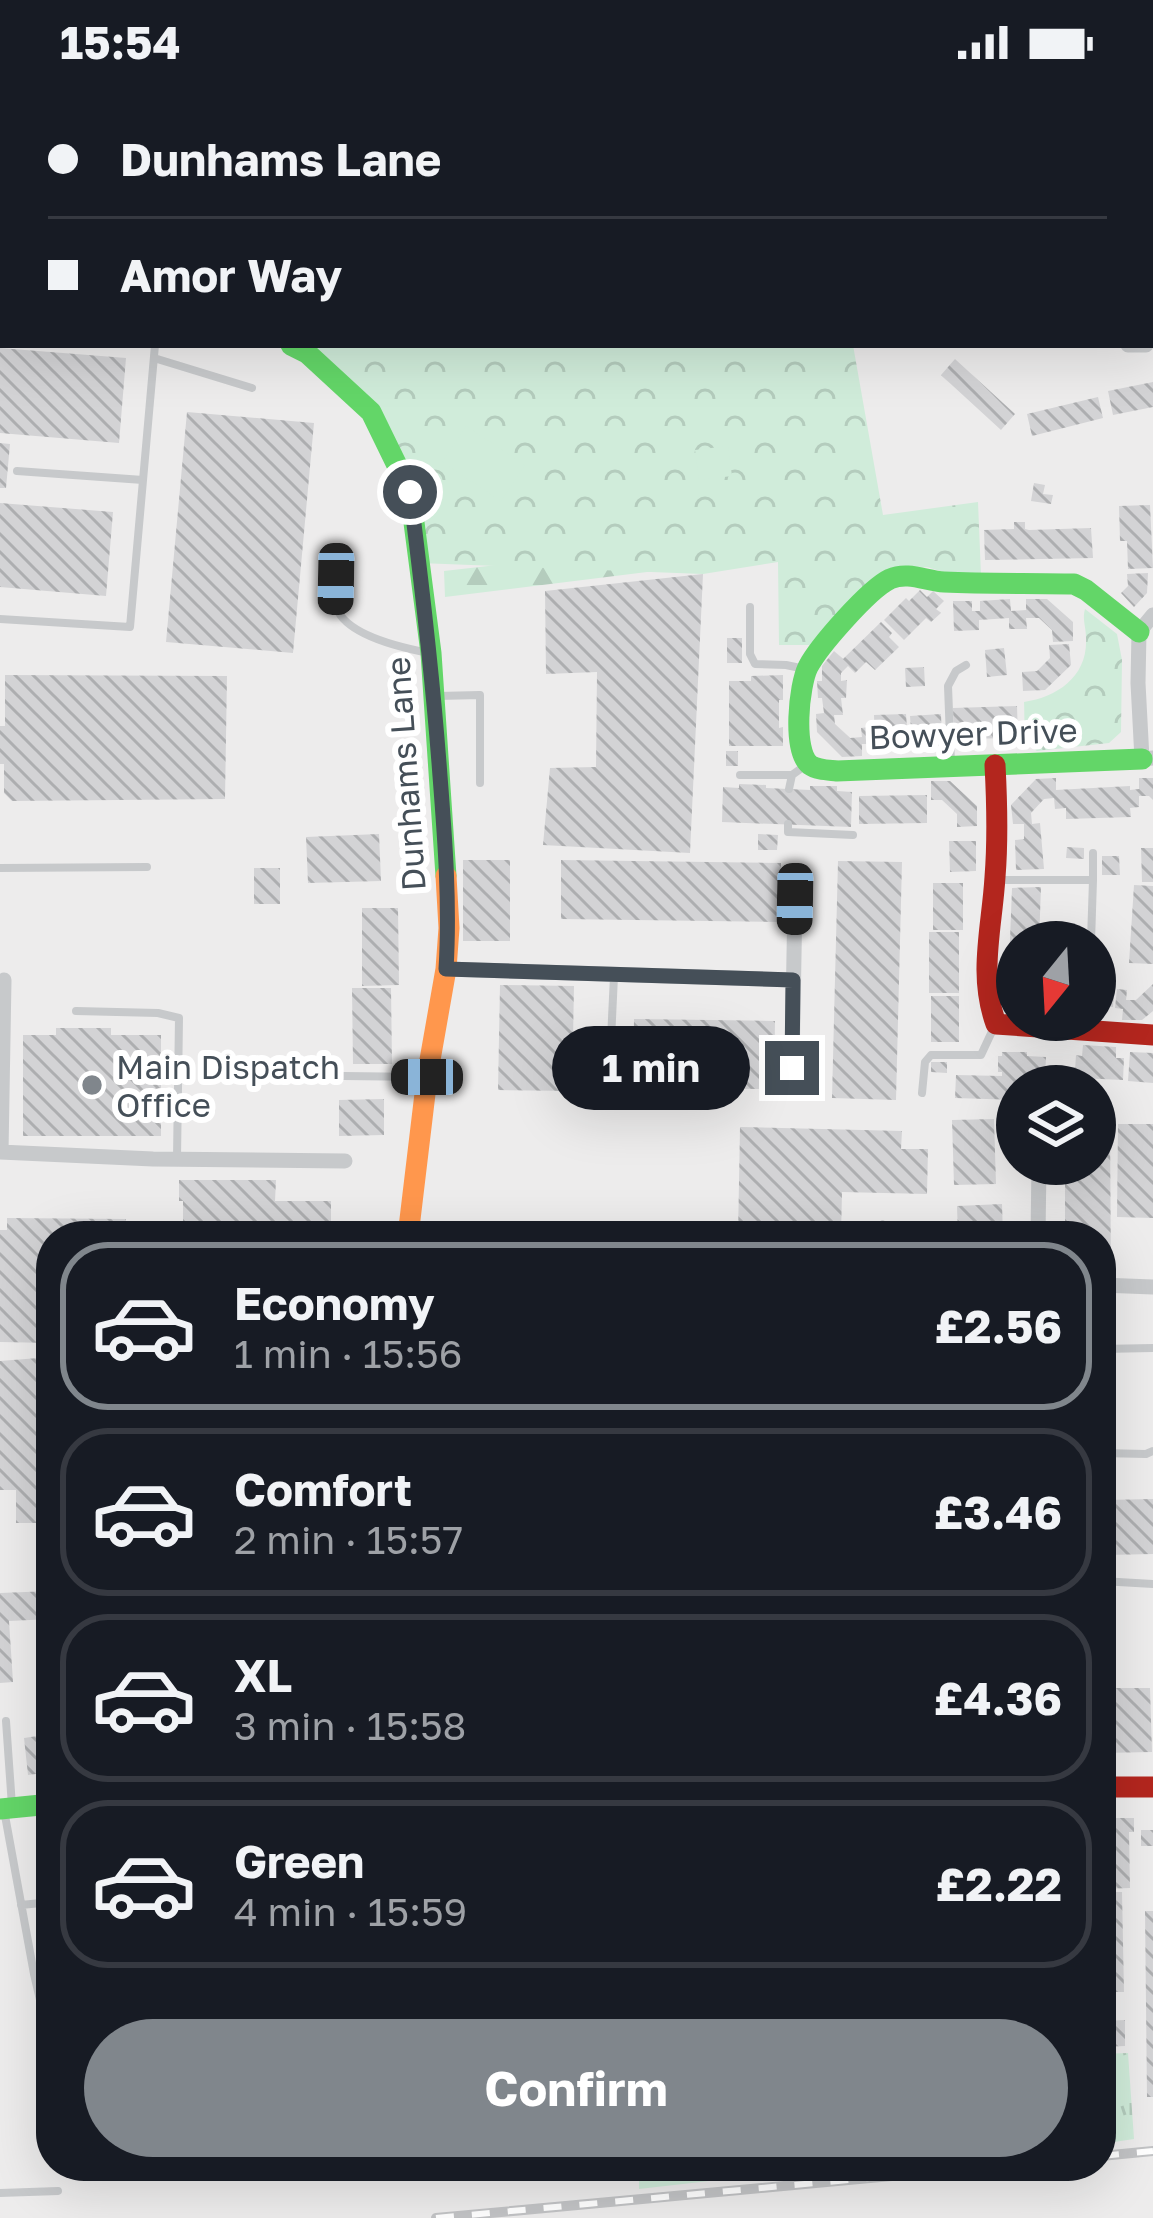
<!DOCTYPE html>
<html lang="en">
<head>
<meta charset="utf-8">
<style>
	body { margin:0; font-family:"Golos Text",sans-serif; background:#242831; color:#f1f3f6; height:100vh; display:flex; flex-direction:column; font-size:45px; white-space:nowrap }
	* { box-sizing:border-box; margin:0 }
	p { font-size:39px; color:#9ea1a6 }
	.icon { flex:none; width:66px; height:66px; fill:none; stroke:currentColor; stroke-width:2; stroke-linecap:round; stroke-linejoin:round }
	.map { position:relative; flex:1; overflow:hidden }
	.sheet { position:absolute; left:36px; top:1137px; width:1080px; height:960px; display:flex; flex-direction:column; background:#171b24; border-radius:48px; box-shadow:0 12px 48px #0002 }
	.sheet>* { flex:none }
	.banner { position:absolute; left:0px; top:0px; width:1155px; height:264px; box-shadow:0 12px 48px #0002; display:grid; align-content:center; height:264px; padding:0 48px; background:#171b24 }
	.needle { width:78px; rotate:198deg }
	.buttons { position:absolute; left:996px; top:837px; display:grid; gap:24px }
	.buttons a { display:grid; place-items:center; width:120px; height:120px; border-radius:50%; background:#171b24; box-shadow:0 12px 48px #0002; font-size:60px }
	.end { position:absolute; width:54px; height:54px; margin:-27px; border:15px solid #454f58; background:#fff; box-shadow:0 0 0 6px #fff }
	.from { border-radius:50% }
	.bubble { position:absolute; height:84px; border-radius:42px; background:#171b24; box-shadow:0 12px 48px #0002; font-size:39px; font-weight:700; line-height:84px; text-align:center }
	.car { position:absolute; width:36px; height:72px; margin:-36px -18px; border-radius:15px; box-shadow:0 0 9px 3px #0007; background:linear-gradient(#222 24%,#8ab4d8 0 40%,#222 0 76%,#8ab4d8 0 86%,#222 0) }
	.banner b { display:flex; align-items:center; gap:42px; height:114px; font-size:45px }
	.banner b+b { border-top:3px solid #363941 }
	.banner i { width:30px; height:30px; background:#f1f3f6 }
	ul { padding:21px 0 0; list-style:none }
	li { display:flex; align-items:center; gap:36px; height:168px; margin:0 24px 18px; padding:0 24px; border:6px solid #363941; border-radius:48px }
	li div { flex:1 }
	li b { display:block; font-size:45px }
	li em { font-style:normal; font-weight:700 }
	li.current { border-color:#80868c }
	li>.icon { width:108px; height:108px; stroke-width:1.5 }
	.primary-button { display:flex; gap:24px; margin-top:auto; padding:24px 48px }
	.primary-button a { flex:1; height:138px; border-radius:72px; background:#80868c; color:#fff; font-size:48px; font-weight:700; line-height:138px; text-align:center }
	.status { display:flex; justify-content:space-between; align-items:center; height:84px; padding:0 60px; background:#171b24; direction:ltr }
	.status svg { height:33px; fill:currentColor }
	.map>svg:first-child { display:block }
</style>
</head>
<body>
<div class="status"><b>15:54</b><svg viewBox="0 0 49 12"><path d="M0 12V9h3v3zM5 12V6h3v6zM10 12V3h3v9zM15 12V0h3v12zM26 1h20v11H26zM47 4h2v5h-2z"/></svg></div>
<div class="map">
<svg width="1153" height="2134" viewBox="0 0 1153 2134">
	<defs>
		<pattern id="grass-tufts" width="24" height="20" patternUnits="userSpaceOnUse" patternTransform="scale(3)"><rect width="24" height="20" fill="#d0ecda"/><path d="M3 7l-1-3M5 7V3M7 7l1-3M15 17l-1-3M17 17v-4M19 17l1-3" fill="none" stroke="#b4ccbd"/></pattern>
		<pattern id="forest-firs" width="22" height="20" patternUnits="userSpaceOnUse" patternTransform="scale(3)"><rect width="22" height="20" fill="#d0ecda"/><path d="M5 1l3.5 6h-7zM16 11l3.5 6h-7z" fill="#b4ccbd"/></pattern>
		<pattern id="park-crowns" width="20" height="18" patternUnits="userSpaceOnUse" patternTransform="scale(3)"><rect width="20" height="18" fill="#d0ecda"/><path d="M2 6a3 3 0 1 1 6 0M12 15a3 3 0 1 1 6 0" fill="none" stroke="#b4ccbd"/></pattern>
		<pattern id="building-back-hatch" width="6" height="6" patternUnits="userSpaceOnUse" patternTransform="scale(3)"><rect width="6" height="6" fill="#d3d3d5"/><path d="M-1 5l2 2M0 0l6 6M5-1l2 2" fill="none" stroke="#adaeb0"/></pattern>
	</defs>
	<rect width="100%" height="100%" fill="#edecec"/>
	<path fill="#e2e0d9" d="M 0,0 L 283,0 L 283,3 L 3,3 L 3,196 L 0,196 Z"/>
	<path fill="url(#grass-tufts)" d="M 1128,1969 L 1134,2055 L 1101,2060 L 1101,1970 Z
		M 639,2082 L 840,2082 L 639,2105 Z"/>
	<path fill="url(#forest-firs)" d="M 904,456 L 445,513 L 444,487 L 595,470 Z"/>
	<path fill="url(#park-crowns)" d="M 320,0 L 807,0 L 807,3 L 320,3 Z
		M 313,261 L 853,261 L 883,431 L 978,418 L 981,491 L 953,491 L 927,483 L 881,488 L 819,561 L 779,561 L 778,478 L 703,490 L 419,479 L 410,408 L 371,328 Z
		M 1085,525 L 1117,550 L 1122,576 L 1121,648 L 1109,659 L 1037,667 C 1022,658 1025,634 1024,618 C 1058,613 1088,592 1086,554 C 1086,542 1082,536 1085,525 Z"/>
	<path fill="#d0ecda" d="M 466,342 L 525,381 L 501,417 L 442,378 Z
		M 728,362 L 732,392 L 699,396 L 695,366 Z"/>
	<path fill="url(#building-back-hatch)" d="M 0,264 L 126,274 L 119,359 L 0,349 Z
		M 955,275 L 1015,330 L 1001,346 L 941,291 Z
		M 1153,298 L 1153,323 L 1113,331 L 1108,307 Z
		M 1098,313 L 1103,334 L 1032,352 L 1027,330 Z
		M 187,328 L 314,339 L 293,569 L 166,558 Z
		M 0,359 L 10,360 L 6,404 L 0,404 Z
		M 1034,399 L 1045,401 L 1043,410 L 1053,411 L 1051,420 L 1031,417 Z
		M 0,419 L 113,428 L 106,512 L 0,503 Z
		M 1150,421 L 1153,484 L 1128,485 L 1127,457 L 1120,457 L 1119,422 Z
		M 1014,438 L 1025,438 L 1025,445 L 1029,446 L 1091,444 L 1093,474 L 985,476 L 984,446 L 1014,445 Z
		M 1148,489 L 1147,509 L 1134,523 L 1121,509 L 1128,502 L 1127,490 Z
		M 703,490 L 690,769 L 543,761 L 550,684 L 596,683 L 597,588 L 546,590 L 545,507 Z
		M 920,506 L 927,513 L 933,507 L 944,517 L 936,525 L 941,529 L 931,538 L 926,534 L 904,556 L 884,536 L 906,514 L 909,517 Z
		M 1010,515 L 1011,527 L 1026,526 L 1026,515 L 1047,515 L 1073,538 L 1073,557 L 1053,558 L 1052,546 L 1039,534 L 1026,534 L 1027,545 L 1009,545 L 1009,534 L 979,536 L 979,546 L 954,547 L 953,517 L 972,517 L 972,527 L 980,527 L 980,517 Z
		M 881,538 L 892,549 L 889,553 L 899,563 L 875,586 L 866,578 L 855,589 L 848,582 L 841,589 L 841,597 L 847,596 L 846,614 L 841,614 L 843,631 L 834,631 L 835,640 L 850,654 L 862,653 L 861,644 L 869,643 L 870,660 L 862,660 L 862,672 L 842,673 L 817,648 L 816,630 L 824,629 L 822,614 L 818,614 L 817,597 L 822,597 L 822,582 L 834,567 L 843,575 Z
		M 727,554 L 742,554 L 742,579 L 727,579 Z
		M 1069,560 L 1071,581 L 1045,606 L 1023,607 L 1022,588 L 1037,587 L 1050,574 L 1049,561 Z
		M 1004,564 L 1007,591 L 987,593 L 985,566 Z
		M 924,583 L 925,602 L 906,603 L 905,584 Z
		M 5,591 L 227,592 L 225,715 L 12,717 L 4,709 L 4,680 L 0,680 L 0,642 L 5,642 Z
		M 783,591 L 783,616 L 779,616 L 779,644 L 783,643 L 783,662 L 729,662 L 729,597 L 751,597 L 751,592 Z
		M 1017,622 L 1018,654 L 954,655 L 953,624 Z
		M 906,630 L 908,658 L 875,660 L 874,631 Z
		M 941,630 L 942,658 L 912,660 L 910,632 Z
		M 726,667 L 738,667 L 738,682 L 726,682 Z
		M 1056,694 L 1056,706 L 1130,702 L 1130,706 L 1139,705 L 1139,694 L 1153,694 L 1153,716 L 1149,712 L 1139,712 L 1139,723 L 1130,724 L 1131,733 L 1066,735 L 1066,724 L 1055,725 L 1054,714 L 1044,715 L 1031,729 L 1032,740 L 1040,739 L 1044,785 L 1016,786 L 1015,756 L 1024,755 L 1024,740 L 1013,740 L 1011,721 L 1036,695 Z
		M 931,697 L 950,697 L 964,710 L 977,722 L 977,742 L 957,743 L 957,730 L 942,716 L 931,716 Z
		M 739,700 L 766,701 L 766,704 L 810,706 L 810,702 L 837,702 L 837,707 L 852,708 L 851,743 L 722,738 L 723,703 L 739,704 Z
		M 927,711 L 927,739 L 859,740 L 859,712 Z
		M 379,750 L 381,797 L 308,799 L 306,753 Z
		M 758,750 L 778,751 L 777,766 L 758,766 Z
		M 949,757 L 976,757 L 976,787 L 950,788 Z
		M 1067,763 L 1084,764 L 1084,775 L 1066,774 Z
		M 1141,764 L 1153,764 L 1153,798 L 1142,798 Z
		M 1102,772 L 1119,772 L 1120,791 L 1102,791 Z
		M 463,776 L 510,776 L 510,857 L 463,857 Z
		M 561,776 L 781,779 L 780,838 L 561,835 Z
		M 838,777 L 902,778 L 896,1016 L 832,1014 Z
		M 254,784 L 280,784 L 280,820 L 254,820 Z
		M 933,799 L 963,799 L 963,846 L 933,846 Z
		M 1134,801 L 1153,802 L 1153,880 L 1129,879 Z
		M 1041,803 L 1039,858 L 1017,858 L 1017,917 L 1002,900 L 1002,881 L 1009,881 L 1012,804 Z
		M 362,824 L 398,824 L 399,901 L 362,902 Z
		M 929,848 L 959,848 L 959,909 L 929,909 Z
		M 1095,900 L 1106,901 L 1106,904 L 1114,905 L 1113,923 L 1104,922 L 1104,932 L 1095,931 Z
		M 1153,900 L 1153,927 L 1142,936 L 1122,936 L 1123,925 L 1115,924 L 1117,905 L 1127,906 L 1126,916 L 1136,916 Z
		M 500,901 L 574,902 L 572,1007 L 498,1006 Z
		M 352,904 L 391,904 L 392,980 L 353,980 Z
		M 931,912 L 959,912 L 959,958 L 931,958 Z
		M 634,935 L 775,937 L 774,1005 L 633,1004 Z
		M 56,944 L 111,944 L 111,951 L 161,951 L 161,1052 L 23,1052 L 23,951 L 56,951 Z
		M 1083,961 L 1116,963 L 1116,974 L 1124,974 L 1123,996 L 1079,994 L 1079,987 L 1075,987 L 1076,971 L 1082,972 Z
		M 1002,968 L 1027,968 L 1027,972 L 1046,973 L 1045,996 L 1036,996 L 1035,1002 L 1017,1002 L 1017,1016 L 955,1014 L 956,991 L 1002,992 L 1002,988 L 998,988 L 998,972 L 1002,972 Z
		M 1130,968 L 1153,969 L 1153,999 L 1128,997 Z
		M 931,978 L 947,978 L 947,989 L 931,988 Z
		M 589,988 L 607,989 L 607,1001 L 589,1001 Z
		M 384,1015 L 384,1051 L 339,1052 L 339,1016 Z
		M 994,1035 L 996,1100 L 954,1101 L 952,1036 Z
		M 1095,1040 L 1110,1040 L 1111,1191 L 1101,1191 L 1101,1152 L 1065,1152 L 1065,1080 L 1095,1080 Z
		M 1118,1040 L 1153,1040 L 1153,1134 L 1117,1133 Z
		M 740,1043 L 902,1047 L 901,1065 L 928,1065 L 927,1110 L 842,1108 L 841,1152 L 738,1152 Z
		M 179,1096 L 276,1096 L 275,1117 L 331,1117 L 331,1152 L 183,1152 L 183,1117 L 179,1117 Z
		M 1002,1120 L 1003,1152 L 958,1152 L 957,1122 Z
		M 7,1134 L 126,1135 L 126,1147 L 139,1147 L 139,1152 L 51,1152 L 51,1259 L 0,1258 L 0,1146 L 7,1146 Z
		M 881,1136 L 893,1139 L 889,1152 L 877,1152 Z
		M 433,1142 L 476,1146 L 475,1152 L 432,1152 Z
		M 51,1273 L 51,1439 L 16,1439 L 16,1406 L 0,1406 L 0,1277 Z
		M 1153,1415 L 1153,1470 L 1106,1471 L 1105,1416 Z
		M 51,1507 L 51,1535 L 9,1537 L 13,1598 L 0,1599 L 0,1509 Z
		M 1101,1604 L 1150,1604 L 1152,1668 L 1101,1669 Z
		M 51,1650 L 51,1688 L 28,1691 L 24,1654 Z
		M 1101,1734 L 1134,1734 L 1134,1748 L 1129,1748 L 1130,1804 L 1101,1805 Z
		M 1141,1746 L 1153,1746 L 1153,1762 L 1141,1762 Z
		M 1101,1808 L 1122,1808 L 1124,1908 L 1101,1908 Z
		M 1145,1827 L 1153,1827 L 1153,2013 L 1147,2013 Z
		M 1125,1936 L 1125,1962 L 1101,1963 L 1101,1937 Z"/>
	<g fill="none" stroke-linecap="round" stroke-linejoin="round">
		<path stroke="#c7c9cb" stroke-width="8" d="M 160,3 L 160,0
			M 200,3 L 200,0
			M 0,24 L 3,24
			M 0,56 L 3,56
			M 0,180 L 3,180
			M 154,274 L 252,304
			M 17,387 L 143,396
			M 336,468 C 336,484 331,510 337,525 C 348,552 403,564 429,569
			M 750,523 L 750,570 L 755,580 L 786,581 L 805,585
			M 0,535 L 130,543 L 155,261
			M 438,612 L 480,611 L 480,699
			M 951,680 L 948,602 L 956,587 L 966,581
			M 740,691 L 792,691
			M 789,705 L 792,691 L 806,681
			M 788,740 L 788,748 L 853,751
			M 0,784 L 147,783
			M 997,796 L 1093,796 L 1091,857
			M 1093,796 L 1093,769
			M 76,927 L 158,929 L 179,934 L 177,1074
			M 610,977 L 614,892
			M 344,992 L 425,993
			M 922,1009 L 925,978 L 931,971 L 981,971 L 995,941
			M 1101,1265 L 1153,1264
			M 1101,1369 L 1146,1370 L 1153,1367
			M 1101,1497 L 1153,1500
			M 6,1637 L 12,1722
			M 4,1726 L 34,1890 L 51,1963
			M 21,1821 L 51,1818
			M 316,2091 L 555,2085 L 562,2082
			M 0,2109 L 58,2107"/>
		<path stroke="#c7c9cb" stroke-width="15" d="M 992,0 L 992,3
			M 320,3 L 320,0
			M 0,211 L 3,211
			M 1128,261 L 1146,261
			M 1153,531 L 1139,548 L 1138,599 L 1142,675 L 1153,674
			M 446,885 L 793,896
			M 792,984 L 795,815
			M 0,1068 L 153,1075 L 345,1077
			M 1,1068 L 4,896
			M 1038,1152 L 1039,1080
			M 1101,1201 L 1153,1203"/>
		<path stroke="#63d668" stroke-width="21" d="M 291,261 L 307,269 L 371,328 L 410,408 L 431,569 L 446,792
			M 1139,548 L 1086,506 L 1074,500 C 1031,499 987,500 944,498 C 926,497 908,487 890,495 C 869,505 819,562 808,583 C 799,601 792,667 810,681 C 817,686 829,686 837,687 L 1142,675
			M 0,1725 L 51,1720"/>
		<path stroke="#ff974d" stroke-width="21" d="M 408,1152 L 427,993 L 446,885 L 449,844 L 446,792"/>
		<path stroke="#b3261e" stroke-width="21" d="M 995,681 C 997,718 998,756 995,793 C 992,844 978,890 996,940 L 1153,951
			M 1101,1703 L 1153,1703"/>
		<defs>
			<path id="rail" d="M 1101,2072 L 1153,2067
				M 981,2092 L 1088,2082
				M 436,2134 L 1000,2082"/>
		</defs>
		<use href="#rail" stroke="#c2c3c5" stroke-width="10"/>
		<use href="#rail" stroke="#fff" stroke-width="6" stroke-dasharray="18" stroke-linecap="butt"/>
	</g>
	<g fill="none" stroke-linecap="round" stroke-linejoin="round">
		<path stroke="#454f58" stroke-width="15" d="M 410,408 C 422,502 433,596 440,692 C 445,756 450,821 446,885 L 793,896 L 792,984"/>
	</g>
	<circle fill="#80868c" stroke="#fff" stroke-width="4.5" cx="92" cy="1001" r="12"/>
	<g text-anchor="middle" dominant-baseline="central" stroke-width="12" stroke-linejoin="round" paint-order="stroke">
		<g font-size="33" fill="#454f58" stroke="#fff">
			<text transform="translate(973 649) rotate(-2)">Bowyer Drive</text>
			<text transform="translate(405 690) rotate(-94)">Dunhams Lane</text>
		</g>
		<g font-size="33" fill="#454f58" stroke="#fff" text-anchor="start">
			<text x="116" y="982">Main Dispatch<tspan x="116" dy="38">Office</tspan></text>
		</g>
	</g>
</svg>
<div class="buttons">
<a><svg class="needle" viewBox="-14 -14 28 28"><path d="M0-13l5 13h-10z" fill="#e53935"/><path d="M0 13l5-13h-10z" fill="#9ea1a6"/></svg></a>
<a><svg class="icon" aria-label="layers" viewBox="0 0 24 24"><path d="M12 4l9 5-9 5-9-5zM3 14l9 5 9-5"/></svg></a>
</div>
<i class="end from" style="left:410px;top:408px"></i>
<i class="end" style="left:792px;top:984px"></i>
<div class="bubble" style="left:552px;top:942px;width:198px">1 min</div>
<i class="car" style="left:336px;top:495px;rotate:181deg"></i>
<i class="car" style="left:795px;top:815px;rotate:181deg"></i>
<i class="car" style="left:427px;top:993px;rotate:270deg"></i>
<div class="banner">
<b><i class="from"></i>Dunhams Lane</b>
<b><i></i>Amor Way</b>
</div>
<section class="sheet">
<ul>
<li class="current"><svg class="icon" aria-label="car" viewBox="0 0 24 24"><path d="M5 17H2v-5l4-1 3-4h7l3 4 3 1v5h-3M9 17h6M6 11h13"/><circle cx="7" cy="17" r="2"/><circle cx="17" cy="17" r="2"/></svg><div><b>Economy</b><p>1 min · 15:56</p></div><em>£2.56</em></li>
<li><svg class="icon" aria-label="car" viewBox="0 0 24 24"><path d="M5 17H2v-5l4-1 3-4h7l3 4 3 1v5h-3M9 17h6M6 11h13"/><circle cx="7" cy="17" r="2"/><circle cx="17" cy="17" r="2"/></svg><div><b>Comfort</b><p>2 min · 15:57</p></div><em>£3.46</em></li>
<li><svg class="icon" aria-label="car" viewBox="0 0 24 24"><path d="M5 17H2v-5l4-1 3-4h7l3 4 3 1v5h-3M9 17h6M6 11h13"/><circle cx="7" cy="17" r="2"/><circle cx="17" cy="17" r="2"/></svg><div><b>XL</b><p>3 min · 15:58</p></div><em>£4.36</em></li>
<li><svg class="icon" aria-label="car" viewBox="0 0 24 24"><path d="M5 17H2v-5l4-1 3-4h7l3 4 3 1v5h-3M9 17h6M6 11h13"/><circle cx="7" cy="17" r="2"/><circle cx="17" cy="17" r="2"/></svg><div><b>Green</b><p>4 min · 15:59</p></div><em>£2.22</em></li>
</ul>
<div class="primary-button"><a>Confirm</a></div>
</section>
</div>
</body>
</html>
